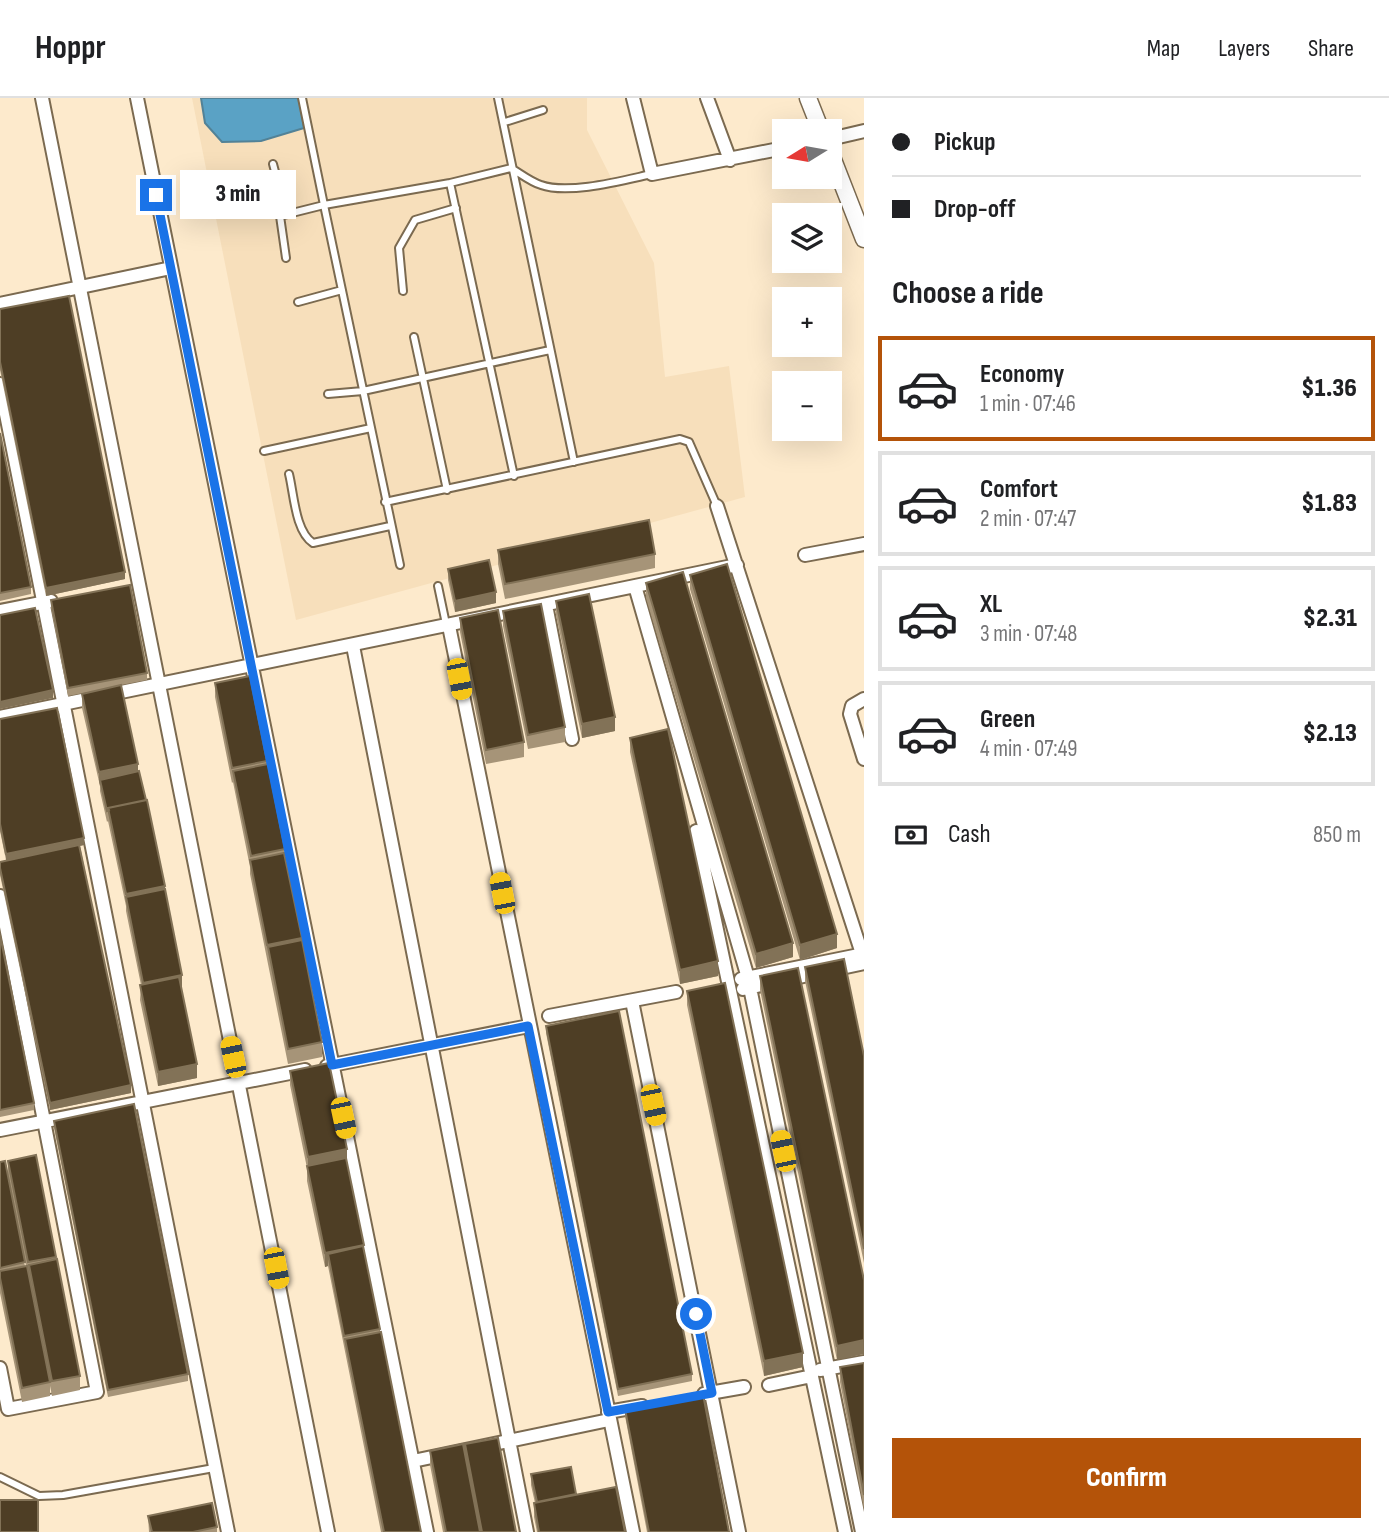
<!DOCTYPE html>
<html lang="en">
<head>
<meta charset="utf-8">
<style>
	body { margin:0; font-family:"Sofia Sans Condensed",sans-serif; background:#f6f6f6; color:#202124; height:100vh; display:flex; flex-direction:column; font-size:26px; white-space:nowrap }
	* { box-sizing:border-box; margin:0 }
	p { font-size:23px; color:#757577 }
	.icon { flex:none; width:38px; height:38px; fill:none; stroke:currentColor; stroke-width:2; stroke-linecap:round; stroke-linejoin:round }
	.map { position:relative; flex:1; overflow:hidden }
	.panel { display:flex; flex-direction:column; background:#fff; width:525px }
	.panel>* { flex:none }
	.banner { display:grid; align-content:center; height:154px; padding:0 28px; background:#fff }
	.needle { width:46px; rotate:259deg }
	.tools { position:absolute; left:772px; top:21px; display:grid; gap:14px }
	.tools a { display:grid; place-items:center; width:70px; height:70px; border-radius:0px; background:#fff; box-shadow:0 7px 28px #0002; font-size:35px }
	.end { position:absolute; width:32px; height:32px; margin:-16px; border:9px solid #1a73e8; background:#fff; box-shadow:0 0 0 4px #fff }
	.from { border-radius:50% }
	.bubble { position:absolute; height:49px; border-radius:0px; background:#fff; box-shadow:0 7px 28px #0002; font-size:23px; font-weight:800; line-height:49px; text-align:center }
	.car { position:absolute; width:21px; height:42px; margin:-21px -10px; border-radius:9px; box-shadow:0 0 5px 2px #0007; background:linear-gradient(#f5c518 24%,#345 0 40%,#f5c518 0 76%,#345 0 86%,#f5c518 0) }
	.banner b { display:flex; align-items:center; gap:24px; height:66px; font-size:26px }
	.banner b+b { border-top:2px solid #e0e0e0 }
	.banner i { width:18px; height:18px; background:#202124 }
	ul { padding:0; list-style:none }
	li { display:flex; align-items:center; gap:21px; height:105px; margin:0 14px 10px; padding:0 14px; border:4px solid #e0e0e0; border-radius:0px }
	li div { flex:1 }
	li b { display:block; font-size:26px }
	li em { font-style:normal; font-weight:800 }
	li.selected { border-color:#b45309 }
	li>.icon { width:63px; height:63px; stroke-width:1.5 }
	h2 { padding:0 28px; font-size:32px; line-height:84px }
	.pay { display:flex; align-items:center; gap:18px; height:77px; padding:0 28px; font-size:26px }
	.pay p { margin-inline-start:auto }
	.cta { display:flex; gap:14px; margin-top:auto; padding:14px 28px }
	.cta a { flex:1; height:80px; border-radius:0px; background:#b45309; color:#fff; font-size:28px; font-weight:800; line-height:80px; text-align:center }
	header { display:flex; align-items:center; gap:42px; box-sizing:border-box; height:98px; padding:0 35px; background:#fff; border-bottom:2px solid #e0e0e0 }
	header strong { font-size:33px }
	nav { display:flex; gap:38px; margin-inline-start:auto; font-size:24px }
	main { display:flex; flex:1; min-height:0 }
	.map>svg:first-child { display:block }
</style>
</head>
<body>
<header>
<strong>Hoppr</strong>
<nav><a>Map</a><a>Layers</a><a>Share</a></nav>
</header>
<main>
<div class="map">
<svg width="864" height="1434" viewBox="0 0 864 1434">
	<rect width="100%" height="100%" fill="#fdeacc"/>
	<path fill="#f7dfbb" d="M 192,0 L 587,0 L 587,32 L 654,165 L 665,279 L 729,268 L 745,399 L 296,522 Z"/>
	<path fill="#5aa2c5" stroke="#528297" stroke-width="2" d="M 201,0 L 299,0 L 304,30 L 261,43 L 222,44 L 205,25 Z"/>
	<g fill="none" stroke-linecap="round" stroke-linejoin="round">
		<defs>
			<path id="service" d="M 498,0 L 574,364
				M 505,24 L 543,12
				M 273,66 L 286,115
				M 450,85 L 514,378
				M 286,160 L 280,118 L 324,107 L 302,0
				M 403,193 L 399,150 L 415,122 L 456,110
				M 298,204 L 342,192
				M 414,239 L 447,392
				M 328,296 L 363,293 L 550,252
				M 264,353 L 371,330
				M 289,376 C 294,396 295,433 313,445 L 390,428
				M 385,404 L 680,341 L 689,344 L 717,408
				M 400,467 L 324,107 L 450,85 L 511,70 C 521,76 531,84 541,87 C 569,97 624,82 652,76
				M 438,488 L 446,526
				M 0,1379 L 39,1398 L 63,1397 L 214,1370"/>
			<path id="minor" d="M 42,0 L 328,1434
				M 137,0 L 427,1434
				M 633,0 L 652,76 L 784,50
				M 707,0 L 730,62
				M 830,41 L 864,33
				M 0,206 L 171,170
				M 0,286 L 228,1434
				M 717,408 L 864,862
				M 805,457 L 864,446
				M 635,488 L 748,880 L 862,1434
				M 546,507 L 572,641
				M 0,513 L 51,503
				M 449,528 L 633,1434
				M 353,548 L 527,1434
				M 864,601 L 852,608 L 850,616 L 864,661
				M 0,619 L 737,467
				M 696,733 L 845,1434
				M 0,798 L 97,1294 L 8,1311 L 0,1270
				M 741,881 L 864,856
				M 743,891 L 864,865
				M 632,903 L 739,1434
				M 549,918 L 676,894
				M 327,968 L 529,928
				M 0,1032 L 305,972
				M 820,1272 L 864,1264
				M 769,1287 L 812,1278
				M 704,1296 L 744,1289
				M 608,1314 L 642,1308
				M 413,1363 L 609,1322"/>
			<path id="tertiary" d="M 808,0 L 821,33
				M 830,54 L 864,141"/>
		</defs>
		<use href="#service" stroke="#7b6a50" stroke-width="10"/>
		<use href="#minor" stroke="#7b6a50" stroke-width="16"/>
		<use href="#tertiary" stroke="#7b6a50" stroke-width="19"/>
		<use href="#service" stroke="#fff" stroke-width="6"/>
		<use href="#minor" stroke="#fff" stroke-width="12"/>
		<use href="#tertiary" stroke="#fff" stroke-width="16"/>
	</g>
	<path fill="#a69478" d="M 0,211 L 125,481 L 46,498 L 0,272 Z
		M 0,335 L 31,489 L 31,496 L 0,503 Z
		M 498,452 L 655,456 L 655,470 L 505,501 L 498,466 Z
		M 448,471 L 496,505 L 455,514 L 448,482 Z
		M 690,477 L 837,850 L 800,862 L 690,491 Z
		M 646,485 L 793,859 L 756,870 L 646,500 Z
		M 51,502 L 147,575 L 147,582 L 121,587 L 138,673 L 165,794 L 197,980 L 158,988 L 140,902 L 141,887 L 126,813 L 126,808 L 108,723 L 107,724 L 100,693 L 100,688 L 82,610 L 82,596 L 120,588 L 68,598 L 51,509 Z
		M 556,503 L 615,633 L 582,640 L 556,517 Z
		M 503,513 L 565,629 L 565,644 L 528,651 L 503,528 Z
		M 460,520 L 524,644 L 524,659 L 486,666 L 460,534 Z
		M 215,585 L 267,663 L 322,944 L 322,959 L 288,966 L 250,776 L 250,769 L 233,684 L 232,685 L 215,599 Z
		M 0,621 L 84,747 L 80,748 L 131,995 L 50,1012 L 0,777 L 0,764 L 6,762 L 0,733 Z
		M 630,640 L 718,878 L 680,886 L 630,654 Z
		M 0,837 L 34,1005 L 34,1012 L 0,1019 Z
		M 805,869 L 864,958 L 864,1165 L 805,883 Z
		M 760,878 L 864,1182 L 837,1262 L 760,892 Z
		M 687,893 L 803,1269 L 764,1278 L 687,907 Z
		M 546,928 L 692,1276 L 692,1283 L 618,1298 L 546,935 Z
		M 290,973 L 347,1064 L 380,1234 L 421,1434 L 381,1434 L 328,1168 L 325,1169 L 307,1083 L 307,1070 L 290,987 Z
		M 54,1023 L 188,1276 L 188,1283 L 108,1299 L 54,1030 Z
		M 8,1063 L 56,1159 L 80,1278 L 80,1292 L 52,1298 L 29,1181 L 50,1284 L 50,1298 L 22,1304 L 0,1195 L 0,1064 L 25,1168 L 26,1168 L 8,1077 Z
		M 864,1265 L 864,1411 L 840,1284 L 840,1269 Z
		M 625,1311 L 729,1434 L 647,1434 L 625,1318 Z
		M 465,1346 L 516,1434 L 443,1434 L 430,1367 L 430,1353 L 465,1356 Z
		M 531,1376 L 576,1396 L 625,1434 L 537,1434 L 534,1419 L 534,1405 L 535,1405 L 531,1387 Z
		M 148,1418 L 217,1429 L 217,1434 L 149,1434 Z"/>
	<path fill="#827257" d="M 125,474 L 125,481 L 46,498 L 46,490 Z
		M 496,494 L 496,505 L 455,514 L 455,503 Z
		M 53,592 L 53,600 L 0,611 L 0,604 Z
		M 615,619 L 615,633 L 582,640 L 582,626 Z
		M 138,666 L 138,680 L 100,682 L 99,688 L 99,674 Z
		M 84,740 L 84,747 L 6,763 L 6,756 Z
		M 165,788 L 165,802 L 126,802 L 126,796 Z
		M 837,836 L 837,850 L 800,862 L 800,847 Z
		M 793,845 L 793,859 L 756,870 L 756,856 Z
		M 718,863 L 718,878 L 680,886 L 680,872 Z
		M 182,877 L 182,891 L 143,899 L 143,885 Z
		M 197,966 L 197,980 L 158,988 L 158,974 Z
		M 131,987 L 131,995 L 50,1012 L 50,1005 Z
		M 347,1051 L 347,1066 L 308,1074 L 308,1059 Z
		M 364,1147 L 364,1161 L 328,1156 L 328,1168 L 325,1169 L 325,1155 Z
		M 864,1242 L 864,1256 L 837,1262 L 837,1248 Z
		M 803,1255 L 803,1269 L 764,1278 L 764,1263 Z"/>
	<path fill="#4e3e25" stroke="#827257" stroke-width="2" d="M 69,198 L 125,474 L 46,490 L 0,264 L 0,211 Z
		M 0,335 L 31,489 L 0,495 Z
		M 649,422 L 655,456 L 505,486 L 498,452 Z
		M 489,462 L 496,494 L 455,503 L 448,471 Z
		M 727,466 L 837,836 L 800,847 L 690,477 Z
		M 683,474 L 793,845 L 756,856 L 646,485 Z
		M 130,487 L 147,575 L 68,590 L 51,502 Z
		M 589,496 L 615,619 L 582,626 L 556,503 Z
		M 541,506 L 565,629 L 528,637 L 503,513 Z
		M 35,510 L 53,592 L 0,604 L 0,517 Z
		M 498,512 L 524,644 L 486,652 L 460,520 Z
		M 250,578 L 267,663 L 232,670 L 215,585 Z
		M 121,587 L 138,666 L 99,674 L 82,596 Z
		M 57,610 L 84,740 L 6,756 L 0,726 L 0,621 Z
		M 668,631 L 718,863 L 680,872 L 630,640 Z
		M 268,666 L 285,751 L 251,758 L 233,673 Z
		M 139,673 L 146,702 L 108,710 L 109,712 L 107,713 L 100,682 Z
		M 147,702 L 165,788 L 126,796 L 108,710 Z
		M 79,747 L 131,987 L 50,1005 L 0,770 L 0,764 Z
		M 284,755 L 302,840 L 267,847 L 250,762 Z
		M 165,791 L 182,877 L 143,885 L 126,799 Z
		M 0,837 L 34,1005 L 0,1012 Z
		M 302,842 L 322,944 L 288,951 L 268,849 Z
		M 844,861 L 864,958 L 864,1151 L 805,869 Z
		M 798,870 L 864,1182 L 864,1242 L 837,1248 L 760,878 Z
		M 179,879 L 197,966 L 158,974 L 140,887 Z
		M 725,885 L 803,1255 L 764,1263 L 687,893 Z
		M 619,913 L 692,1276 L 618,1291 L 546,928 Z
		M 329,965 L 347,1051 L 308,1059 L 290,973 Z
		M 134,1006 L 188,1276 L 108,1292 L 54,1023 Z
		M 36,1057 L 56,1159 L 28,1164 L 8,1063 Z
		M 346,1060 L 364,1147 L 325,1155 L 307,1068 Z
		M 5,1063 L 25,1164 L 0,1170 L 0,1064 Z
		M 363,1148 L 380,1231 L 344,1238 L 328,1156 Z
		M 57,1161 L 80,1278 L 52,1283 L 29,1167 Z
		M 27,1168 L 50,1284 L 22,1290 L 0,1180 L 0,1173 Z
		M 381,1234 L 421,1434 L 384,1434 L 345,1241 Z
		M 864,1265 L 864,1397 L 840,1269 Z
		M 703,1296 L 729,1434 L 649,1434 L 625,1311 Z
		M 498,1340 L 516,1434 L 482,1434 L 465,1346 Z
		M 463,1346 L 480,1434 L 446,1434 L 430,1353 Z
		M 571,1369 L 576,1396 L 537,1404 L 531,1376 Z
		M 616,1389 L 625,1434 L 539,1434 L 534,1405 Z
		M 0,1402 L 38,1402 L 38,1434 L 0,1434 Z
		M 212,1405 L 217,1429 L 193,1434 L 152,1434 L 148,1418 Z"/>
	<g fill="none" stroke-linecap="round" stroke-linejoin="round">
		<path stroke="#1a73e8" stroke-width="9" d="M 156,97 L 332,967 L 528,928 L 608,1314 L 712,1295 L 696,1216"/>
	</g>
</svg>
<div class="tools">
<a><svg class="needle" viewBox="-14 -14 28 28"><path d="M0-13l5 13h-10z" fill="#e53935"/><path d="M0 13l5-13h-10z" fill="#757577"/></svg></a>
<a><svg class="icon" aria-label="layers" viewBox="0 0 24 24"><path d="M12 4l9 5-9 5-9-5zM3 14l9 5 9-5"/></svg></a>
<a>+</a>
<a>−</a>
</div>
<i class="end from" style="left:696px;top:1216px"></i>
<i class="end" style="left:156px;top:97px"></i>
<div class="bubble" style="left:180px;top:72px;width:116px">3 min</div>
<i class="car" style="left:459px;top:581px;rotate:169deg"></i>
<i class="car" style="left:502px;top:795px;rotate:349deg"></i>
<i class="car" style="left:233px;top:959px;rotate:348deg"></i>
<i class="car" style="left:653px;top:1007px;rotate:168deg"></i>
<i class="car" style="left:343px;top:1020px;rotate:168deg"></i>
<i class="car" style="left:783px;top:1053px;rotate:348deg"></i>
<i class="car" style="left:276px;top:1170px;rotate:169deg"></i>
</div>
<section class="panel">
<div class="banner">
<b><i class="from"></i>Pickup</b>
<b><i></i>Drop-off</b>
</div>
<h2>Choose a ride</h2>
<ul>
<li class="selected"><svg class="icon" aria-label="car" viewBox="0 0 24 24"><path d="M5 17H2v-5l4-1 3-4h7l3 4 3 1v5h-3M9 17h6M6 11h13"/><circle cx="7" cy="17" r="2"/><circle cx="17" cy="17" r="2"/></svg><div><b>Economy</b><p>1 min · 07:46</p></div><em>$1.36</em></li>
<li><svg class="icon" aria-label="car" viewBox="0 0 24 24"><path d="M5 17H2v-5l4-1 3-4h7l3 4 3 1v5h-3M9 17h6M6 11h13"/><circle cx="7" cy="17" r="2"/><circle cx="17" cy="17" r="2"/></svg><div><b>Comfort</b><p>2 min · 07:47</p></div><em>$1.83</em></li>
<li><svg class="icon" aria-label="car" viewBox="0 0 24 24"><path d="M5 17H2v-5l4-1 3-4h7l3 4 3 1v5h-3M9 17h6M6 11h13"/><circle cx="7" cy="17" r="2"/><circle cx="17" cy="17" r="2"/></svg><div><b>XL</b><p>3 min · 07:48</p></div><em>$2.31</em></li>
<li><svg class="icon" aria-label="car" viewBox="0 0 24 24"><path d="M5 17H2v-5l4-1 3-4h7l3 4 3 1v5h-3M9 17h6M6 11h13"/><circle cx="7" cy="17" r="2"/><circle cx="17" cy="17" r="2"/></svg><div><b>Green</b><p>4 min · 07:49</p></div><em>$2.13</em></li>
</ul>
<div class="pay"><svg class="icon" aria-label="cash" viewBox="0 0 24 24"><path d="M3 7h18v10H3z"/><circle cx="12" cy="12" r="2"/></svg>Cash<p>850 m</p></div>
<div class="cta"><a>Confirm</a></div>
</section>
</main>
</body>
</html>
